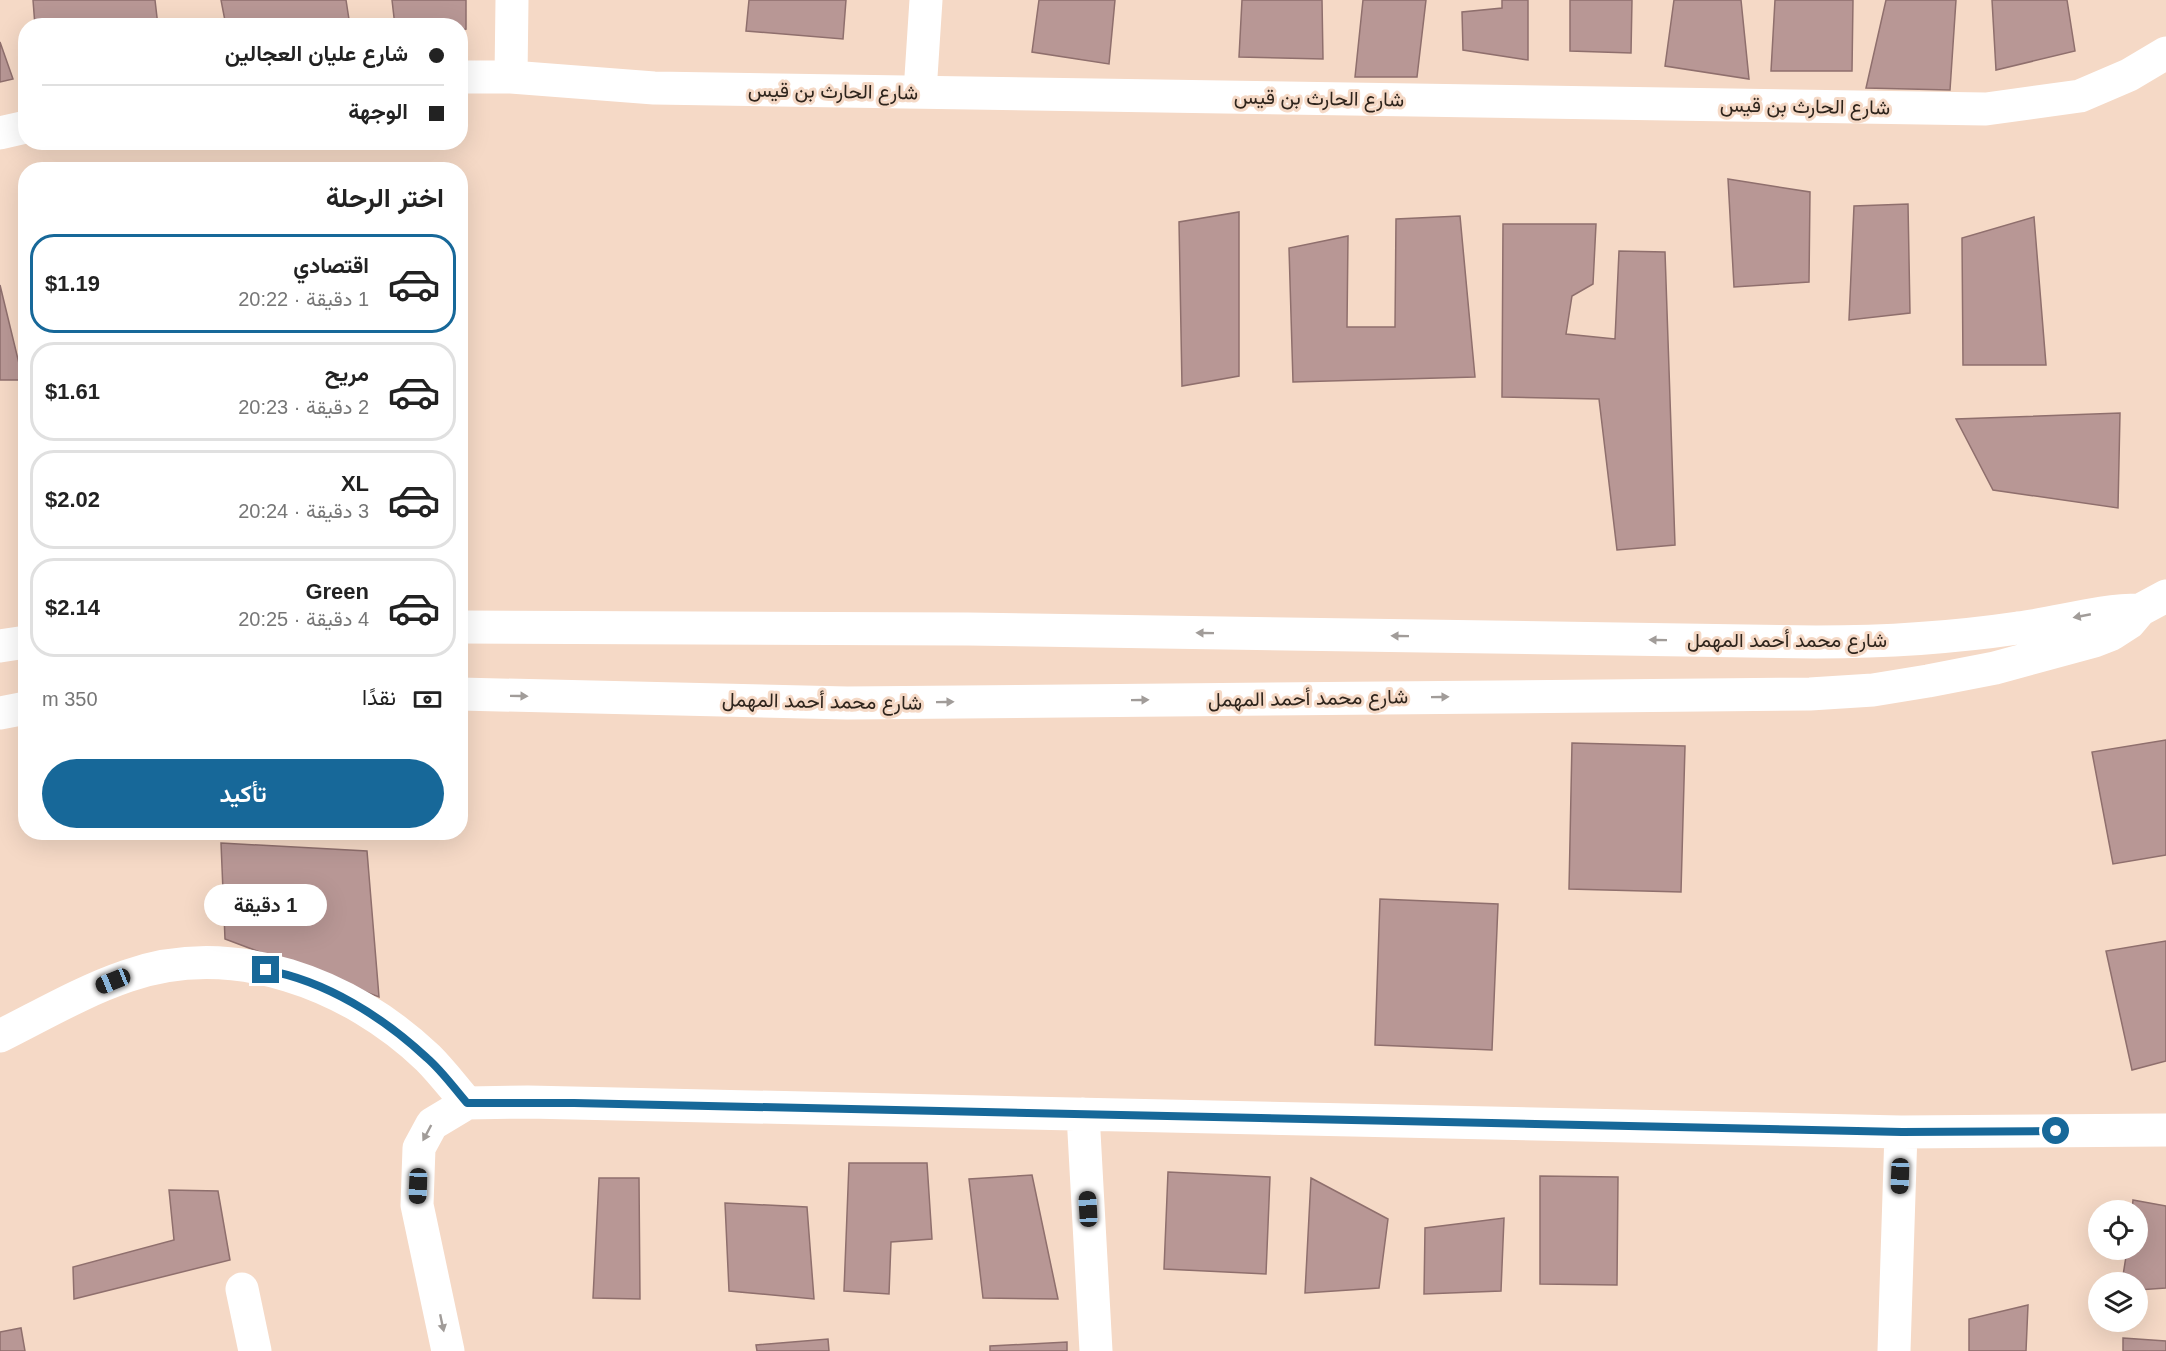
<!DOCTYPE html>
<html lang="ar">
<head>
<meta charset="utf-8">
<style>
	body { margin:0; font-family:Arial,Vazirmatn,sans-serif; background:#f2f2f2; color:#222; direction:rtl; height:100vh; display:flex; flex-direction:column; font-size:22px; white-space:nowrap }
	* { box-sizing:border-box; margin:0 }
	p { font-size:20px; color:#767676 }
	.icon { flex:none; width:33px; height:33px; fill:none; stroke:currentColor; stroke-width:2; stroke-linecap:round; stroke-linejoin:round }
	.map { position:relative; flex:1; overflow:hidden; direction:ltr }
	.panel { position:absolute; left:18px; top:162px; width:450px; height:678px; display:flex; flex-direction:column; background:#fff; border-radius:24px; box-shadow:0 6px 24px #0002; direction:rtl }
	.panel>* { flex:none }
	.guide { position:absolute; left:18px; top:18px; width:450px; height:132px; border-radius:24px; box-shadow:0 6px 24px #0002; direction:rtl; display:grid; align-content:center; height:132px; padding:0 24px; background:#fff }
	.tools { position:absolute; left:2088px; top:1200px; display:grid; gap:12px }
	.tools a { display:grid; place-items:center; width:60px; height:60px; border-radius:50%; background:#fff; box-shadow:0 6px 24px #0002; font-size:30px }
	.end { position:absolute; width:27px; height:27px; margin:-14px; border:8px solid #176899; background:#fff; box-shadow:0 0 0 3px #fff }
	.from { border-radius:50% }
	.bubble { position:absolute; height:42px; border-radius:21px; background:#fff; box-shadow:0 6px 24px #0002; font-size:20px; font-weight:600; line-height:42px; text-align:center; direction:rtl }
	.car { position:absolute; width:18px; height:36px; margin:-18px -9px; border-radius:8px; box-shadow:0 0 4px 2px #0007; background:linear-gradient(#222 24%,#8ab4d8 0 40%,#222 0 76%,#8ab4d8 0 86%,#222 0) }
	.guide b { display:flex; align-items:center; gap:21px; height:57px; font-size:22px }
	.guide b+b { border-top:2px solid #e0e0e0 }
	.guide i { width:15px; height:15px; background:#222 }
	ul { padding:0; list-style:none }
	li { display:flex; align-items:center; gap:18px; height:99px; margin:0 12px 9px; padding:0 12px; border:3px solid #e0e0e0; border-radius:24px }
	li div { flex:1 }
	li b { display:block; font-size:22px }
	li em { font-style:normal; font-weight:600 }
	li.current { border-color:#176899 }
	li>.icon { width:54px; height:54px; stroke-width:1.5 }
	h2 { padding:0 24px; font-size:27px; line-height:72px }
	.pay { display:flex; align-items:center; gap:15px; height:66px; padding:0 24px; font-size:22px }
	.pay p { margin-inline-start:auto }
	.button { display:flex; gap:12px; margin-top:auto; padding:12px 24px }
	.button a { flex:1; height:69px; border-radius:36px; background:#176899; color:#fff; font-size:24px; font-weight:600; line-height:69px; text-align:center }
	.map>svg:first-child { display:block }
</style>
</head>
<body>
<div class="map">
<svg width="2166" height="1351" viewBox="0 0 2166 1351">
	<rect width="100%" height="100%" fill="#f5d9c6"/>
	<path fill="#b89795" stroke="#8f6f6d" stroke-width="1.5" d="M 33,0 L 155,0 L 158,26 L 35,26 Z
		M 221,0 L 346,0 L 350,26 L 226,26 Z
		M 392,0 L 466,0 L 466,29 L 460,30 L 460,26 L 395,26 Z
		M 749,0 L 846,0 L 843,39 L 746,31 Z
		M 1039,0 L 1115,0 L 1109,64 L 1032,52 Z
		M 1242,0 L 1322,0 L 1323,59 L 1239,57 Z
		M 1363,0 L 1426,0 L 1417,77 L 1355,77 Z
		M 1502,0 L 1528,0 L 1528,60 L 1463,50 L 1462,12 L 1502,8 Z
		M 1570,0 L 1632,0 L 1631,53 L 1570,51 Z
		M 1674,0 L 1741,0 L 1749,79 L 1665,66 Z
		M 1775,0 L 1853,0 L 1852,71 L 1771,71 Z
		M 1886,0 L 1956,0 L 1950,90 L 1866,88 Z
		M 1992,0 L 2067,0 L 2075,51 L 1996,70 Z
		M 0,42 L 13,79 L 0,82 Z
		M 1728,179 L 1810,192 L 1809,282 L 1734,287 Z
		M 1908,204 L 1910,313 L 1849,320 L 1854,206 Z
		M 1239,212 L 1239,376 L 1182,386 L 1179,222 Z
		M 1460,216 L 1475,377 L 1293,382 L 1289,248 L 1348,236 L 1347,327 L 1395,327 L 1396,219 Z
		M 2034,217 L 2046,365 L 1963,365 L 1962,238 Z
		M 1503,224 L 1596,224 L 1593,284 L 1572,296 L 1566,334 L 1615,339 L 1619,251 L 1665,252 L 1675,545 L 1617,550 L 1599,399 L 1502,397 Z
		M 0,285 L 23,380 L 0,380 Z
		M 2120,413 L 2118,508 L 1993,490 L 1956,419 Z
		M 2166,740 L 2166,855 L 2113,864 L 2092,752 Z
		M 1572,743 L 1685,746 L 1681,892 L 1569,889 Z
		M 221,843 L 367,851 L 379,997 L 225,939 Z
		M 1380,899 L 1498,904 L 1492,1050 L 1375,1045 Z
		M 2166,941 L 2166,1061 L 2132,1070 L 2106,951 Z
		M 849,1163 L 927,1163 L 932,1239 L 891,1242 L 889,1294 L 844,1291 Z
		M 1168,1172 L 1270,1177 L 1266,1274 L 1164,1269 Z
		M 1032,1175 L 1058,1299 L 983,1298 L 969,1179 Z
		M 1540,1176 L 1618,1177 L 1617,1285 L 1540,1284 Z
		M 599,1178 L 639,1178 L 640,1299 L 593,1298 Z
		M 1311,1178 L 1388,1219 L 1379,1288 L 1305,1293 Z
		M 169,1190 L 218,1191 L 230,1260 L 74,1299 L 73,1267 L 174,1240 Z
		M 2133,1200 L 2166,1206 L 2166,1288 L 2138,1290 L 2138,1282 L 2122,1282 L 2127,1250 L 2138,1250 L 2138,1210 L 2132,1210 Z
		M 725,1203 L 807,1207 L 814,1299 L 729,1291 Z
		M 1504,1218 L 1501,1291 L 1424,1294 L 1425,1228 Z
		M 2028,1305 L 2026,1351 L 1969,1351 L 1969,1319 Z
		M 21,1328 L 25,1351 L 0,1351 L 0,1332 Z
		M 2123,1338 L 2166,1341 L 2166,1351 L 2123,1351 Z
		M 828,1339 L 829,1351 L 757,1351 L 756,1345 Z
		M 1067,1342 L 1067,1351 L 990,1351 L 990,1346 Z"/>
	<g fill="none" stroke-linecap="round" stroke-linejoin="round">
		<path stroke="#fff" stroke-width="33" d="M 460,77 L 511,77 L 654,88 L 1986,109 L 2080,96 L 2129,75 L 2166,53
			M 511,77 L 512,0
			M 920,92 L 926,0
			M 0,133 L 26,127
			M 0,1036 C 42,1015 83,991 127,976 C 233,939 351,984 428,1058 C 442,1072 454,1088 467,1103
			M 1083,1114 L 1096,1351
			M 242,1289 L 255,1351
			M 448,1351 L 417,1205 L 419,1148 L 432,1124 L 467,1103 L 528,1102 L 1901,1132 L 2166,1130
			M 1894,1351 L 1901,1132"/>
		<path stroke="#fff" stroke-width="33" d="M 460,627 L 968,629 L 1816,642 C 1884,642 1950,638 2018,628 C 2059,623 2098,610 2140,610
			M 0,646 L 26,642
			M 460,694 L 847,703 L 1810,694 L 1873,690 L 1928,681 L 1995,668 L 2094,641 L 2112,634 L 2129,623 L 2140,610 L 2166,596
			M 0,713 L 26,708"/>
	</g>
	<defs><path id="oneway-solid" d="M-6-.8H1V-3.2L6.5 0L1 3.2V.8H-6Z" transform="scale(1.5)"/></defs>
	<g fill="#a19c99">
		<use href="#oneway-solid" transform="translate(2082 616) rotate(169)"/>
		<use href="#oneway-solid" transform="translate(1205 633) rotate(-179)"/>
		<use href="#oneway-solid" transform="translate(1400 636) rotate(-179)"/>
		<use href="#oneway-solid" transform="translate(1658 640) rotate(-179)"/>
		<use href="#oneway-solid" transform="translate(519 696) rotate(1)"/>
		<use href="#oneway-solid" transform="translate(1440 697) rotate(-1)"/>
		<use href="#oneway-solid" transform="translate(1140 700) rotate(-1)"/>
		<use href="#oneway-solid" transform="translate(945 702) rotate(-1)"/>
		<use href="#oneway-solid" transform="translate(427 1133) rotate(118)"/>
		<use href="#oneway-solid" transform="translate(442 1323) rotate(78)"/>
	</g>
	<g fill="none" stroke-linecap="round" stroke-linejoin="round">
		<path stroke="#176899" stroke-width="8" d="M 266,970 C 326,981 383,1017 427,1058 C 442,1071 454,1088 467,1103 L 574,1103 L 1902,1132 L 2056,1131"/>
	</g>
	<g text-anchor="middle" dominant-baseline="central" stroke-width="6" stroke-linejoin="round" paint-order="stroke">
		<g font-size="20" fill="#2e241c" stroke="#f5d9c6">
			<text transform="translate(833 91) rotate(1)">شارع الحارث بن قيس</text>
			<text transform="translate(1319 98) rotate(1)">شارع الحارث بن قيس</text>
			<text transform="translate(1805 106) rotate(1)">شارع الحارث بن قيس</text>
			<text x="1787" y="640">شارع محمد أحمد المهمل</text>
			<text transform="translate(1308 698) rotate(-1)">شارع محمد أحمد المهمل</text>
			<text transform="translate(822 701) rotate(1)">شارع محمد أحمد المهمل</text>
		</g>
	</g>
</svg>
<div class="tools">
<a><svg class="icon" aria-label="locate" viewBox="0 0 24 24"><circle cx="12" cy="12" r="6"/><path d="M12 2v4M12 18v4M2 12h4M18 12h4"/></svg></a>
<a><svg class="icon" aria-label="layers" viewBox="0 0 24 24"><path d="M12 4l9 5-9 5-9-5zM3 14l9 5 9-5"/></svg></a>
</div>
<i class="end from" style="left:2056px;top:1131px"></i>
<i class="end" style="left:266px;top:970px"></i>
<div class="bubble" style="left:204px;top:884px;width:123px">1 دقيقة</div>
<i class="car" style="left:113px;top:981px;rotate:248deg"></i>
<i class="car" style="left:1900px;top:1176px;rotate:182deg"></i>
<i class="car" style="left:418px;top:1186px;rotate:182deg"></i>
<i class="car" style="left:1088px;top:1209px;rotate:357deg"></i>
<div class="guide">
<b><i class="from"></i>شارع عليان العجالين</b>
<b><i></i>الوجهة</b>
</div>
<section class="panel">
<h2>اختر الرحلة</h2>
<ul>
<li class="current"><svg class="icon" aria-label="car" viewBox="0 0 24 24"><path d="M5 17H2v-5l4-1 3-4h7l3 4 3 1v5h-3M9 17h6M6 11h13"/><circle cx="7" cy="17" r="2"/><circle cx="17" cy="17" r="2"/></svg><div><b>اقتصادي</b><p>1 دقيقة · 20:22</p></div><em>$1.19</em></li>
<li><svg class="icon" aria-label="car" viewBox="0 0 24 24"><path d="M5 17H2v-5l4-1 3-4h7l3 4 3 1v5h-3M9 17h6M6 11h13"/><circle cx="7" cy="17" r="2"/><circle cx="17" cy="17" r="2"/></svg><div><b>مريح</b><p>2 دقيقة · 20:23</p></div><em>$1.61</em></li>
<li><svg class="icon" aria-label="car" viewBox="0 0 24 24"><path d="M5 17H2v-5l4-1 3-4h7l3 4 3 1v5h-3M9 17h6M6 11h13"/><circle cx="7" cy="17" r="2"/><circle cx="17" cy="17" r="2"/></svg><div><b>XL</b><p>3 دقيقة · 20:24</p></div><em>$2.02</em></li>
<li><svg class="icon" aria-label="car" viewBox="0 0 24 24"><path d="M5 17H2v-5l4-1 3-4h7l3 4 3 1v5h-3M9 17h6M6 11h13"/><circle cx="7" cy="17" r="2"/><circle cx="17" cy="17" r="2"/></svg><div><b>Green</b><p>4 دقيقة · 20:25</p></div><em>$2.14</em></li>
</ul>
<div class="pay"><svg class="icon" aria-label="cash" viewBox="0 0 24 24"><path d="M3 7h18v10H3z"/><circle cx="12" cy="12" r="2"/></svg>نقدًا<p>350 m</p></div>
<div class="button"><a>تأكيد</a></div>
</section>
</div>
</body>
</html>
